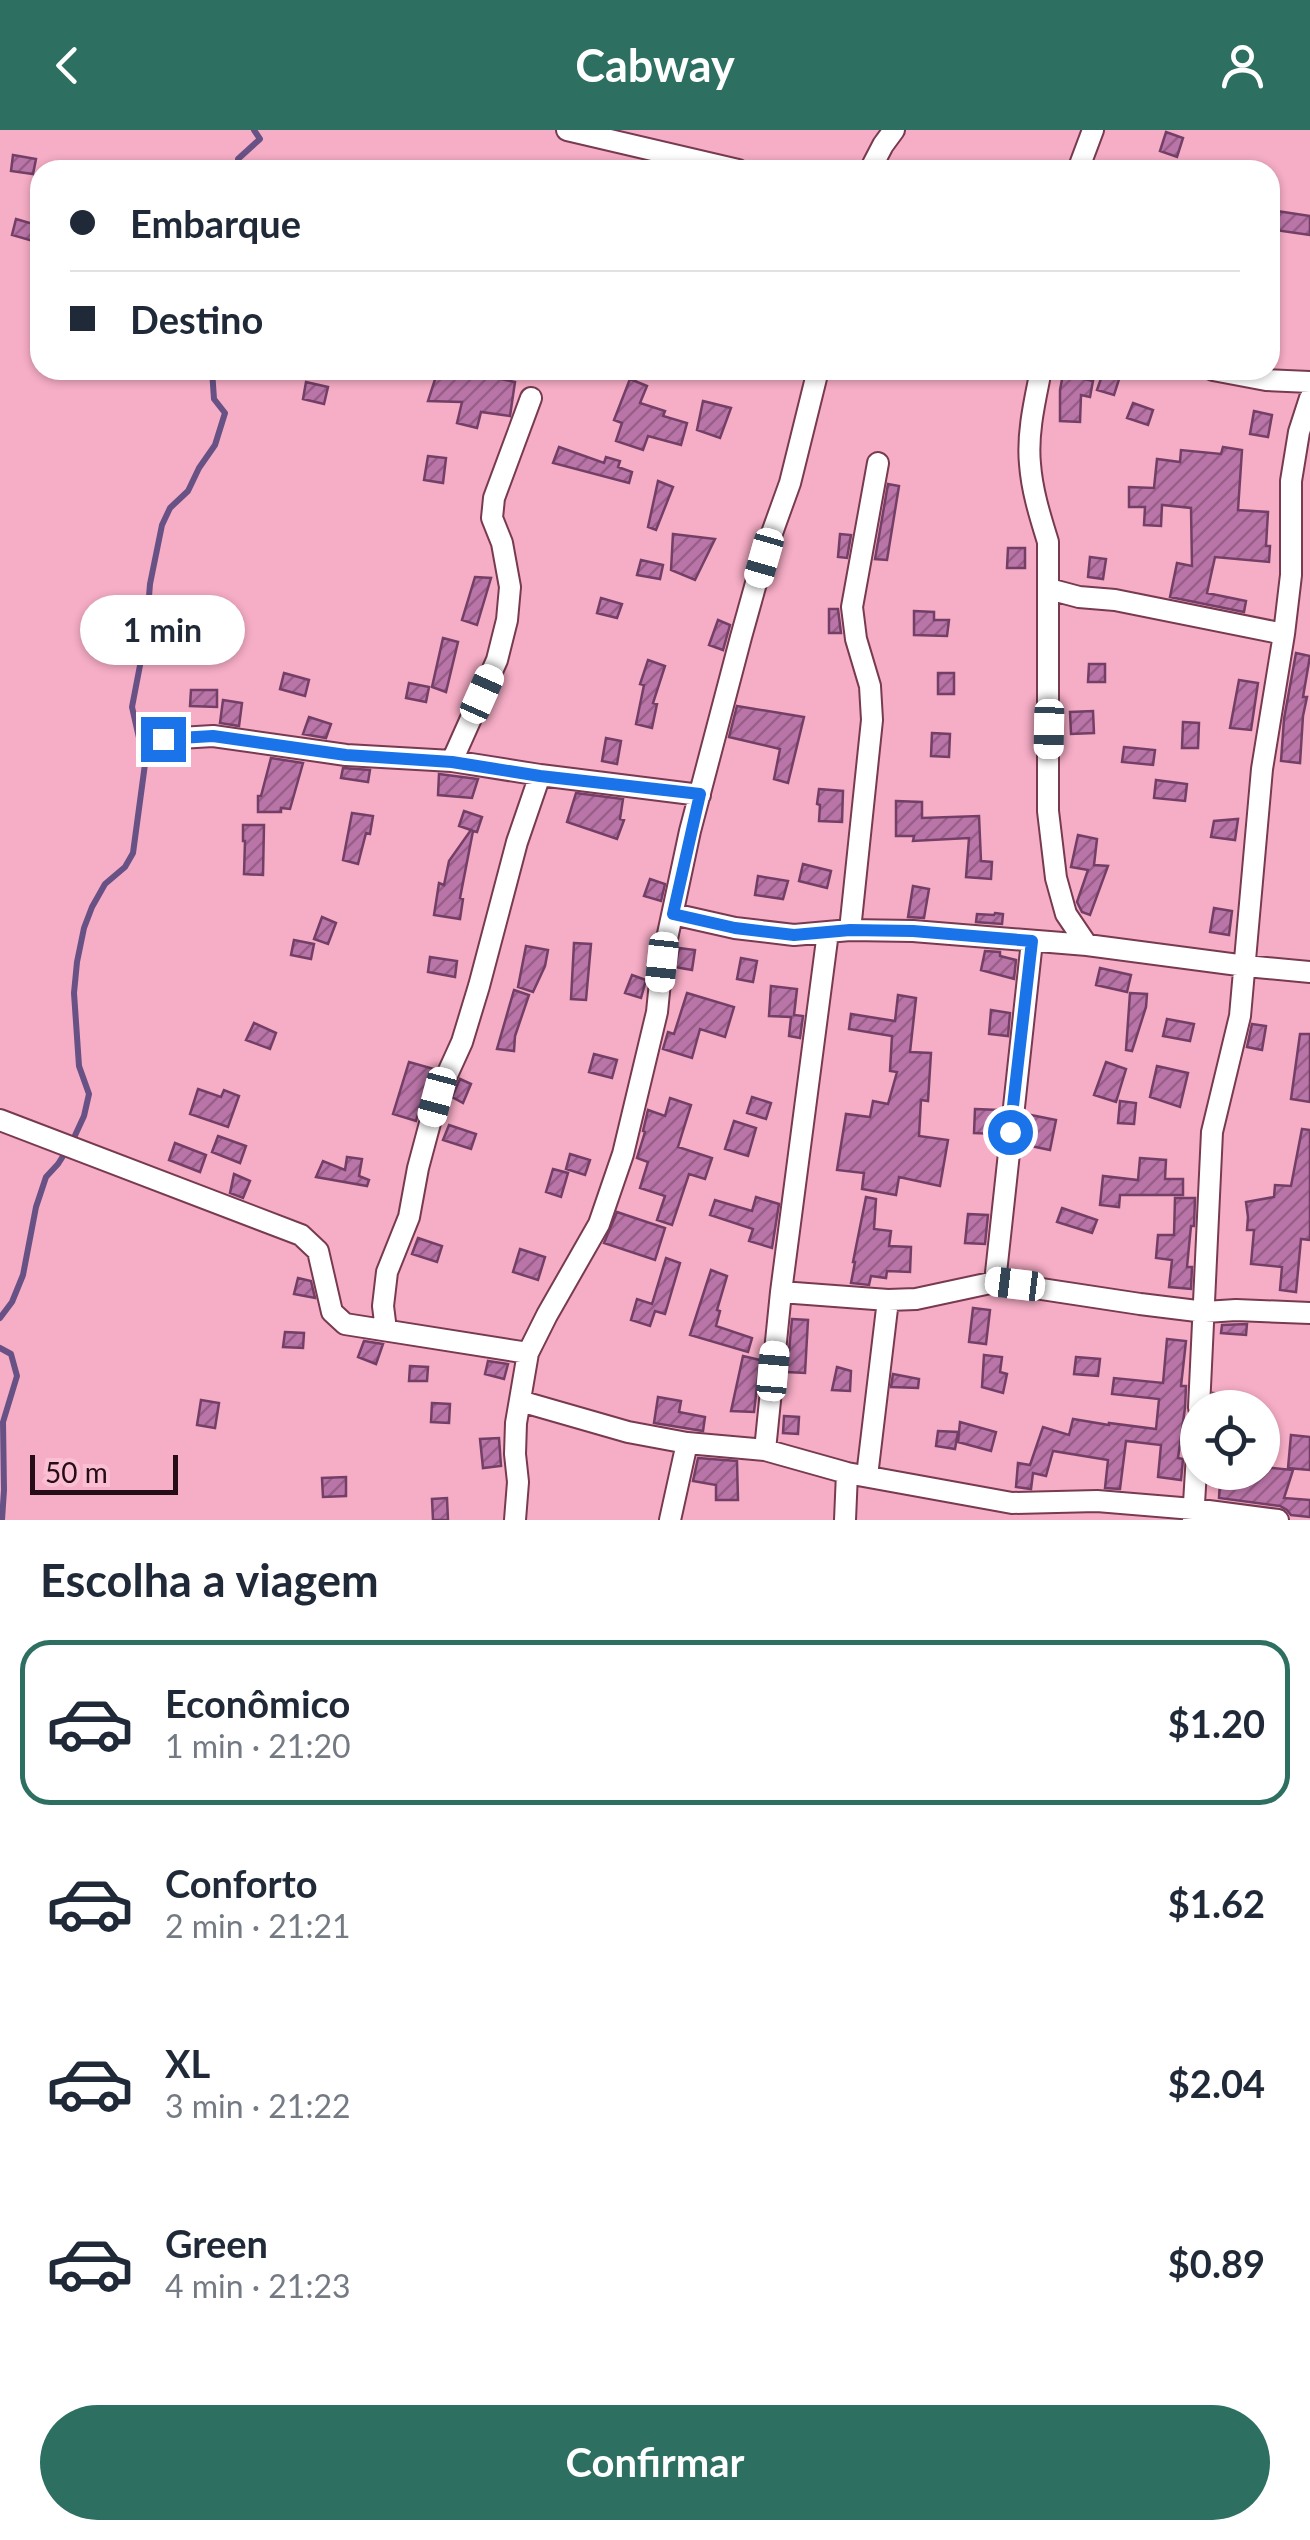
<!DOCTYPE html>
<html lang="pt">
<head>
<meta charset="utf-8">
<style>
	body { margin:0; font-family:Lato,sans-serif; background:#f6f6f7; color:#1f2937; height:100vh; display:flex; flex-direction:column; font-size:38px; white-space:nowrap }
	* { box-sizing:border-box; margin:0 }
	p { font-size:32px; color:#747a83 }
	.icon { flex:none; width:55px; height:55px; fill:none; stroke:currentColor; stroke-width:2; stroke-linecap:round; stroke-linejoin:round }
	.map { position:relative; height:1390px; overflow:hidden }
	.sheet { display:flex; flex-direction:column; background:#fff; flex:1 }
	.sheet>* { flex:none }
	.guide { position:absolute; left:30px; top:30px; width:1250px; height:220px; border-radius:30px; box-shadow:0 2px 8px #0004; display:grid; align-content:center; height:220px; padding:0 40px; background:#fff }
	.controls { position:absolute; left:1180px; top:1260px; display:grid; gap:20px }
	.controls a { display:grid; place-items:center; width:100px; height:100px; border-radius:50%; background:#fff; box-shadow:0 2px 8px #0004; font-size:50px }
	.scale { position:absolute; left:30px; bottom:25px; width:148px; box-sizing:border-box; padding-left:10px; border:5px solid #260c16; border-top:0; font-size:28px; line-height:35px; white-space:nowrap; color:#260c16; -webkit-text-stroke:8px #fbbfd3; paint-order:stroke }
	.end { position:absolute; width:45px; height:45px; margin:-22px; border:12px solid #1a73e8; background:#fff; box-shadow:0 0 0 5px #fff }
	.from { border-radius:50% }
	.bubble { position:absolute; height:70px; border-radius:35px; background:#fff; box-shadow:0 2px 8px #0004; font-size:32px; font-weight:700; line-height:70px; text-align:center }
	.car { position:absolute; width:30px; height:60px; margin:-30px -15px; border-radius:12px; box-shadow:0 0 8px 2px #0007; background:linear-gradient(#fff 24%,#345 0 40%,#fff 0 76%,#345 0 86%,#fff 0) }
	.guide b { display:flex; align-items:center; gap:35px; height:95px; font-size:38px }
	.guide b+b { border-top:2px solid #e0e1e3 }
	.guide i { width:25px; height:25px; background:#1f2937 }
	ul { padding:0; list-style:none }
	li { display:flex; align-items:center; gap:30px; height:165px; margin:0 20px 15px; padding:0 20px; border:5px solid transparent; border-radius:30px }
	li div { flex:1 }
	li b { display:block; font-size:38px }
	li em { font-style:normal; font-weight:700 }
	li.selected { border-color:#2d7062 }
	li>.icon { width:90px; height:90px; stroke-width:1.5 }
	h2 { padding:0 40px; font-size:45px; line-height:120px }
	.action { display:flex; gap:20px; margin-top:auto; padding:20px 40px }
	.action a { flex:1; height:115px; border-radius:60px; background:#2d7062; color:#fff; font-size:40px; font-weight:700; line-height:115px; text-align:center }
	header { display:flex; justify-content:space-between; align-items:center; height:130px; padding:0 40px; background:#2d7062; color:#fff; font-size:45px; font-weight:700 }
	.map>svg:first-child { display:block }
</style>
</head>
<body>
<header><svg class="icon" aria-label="back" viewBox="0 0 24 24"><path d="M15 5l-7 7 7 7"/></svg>Cabway<svg class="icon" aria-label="person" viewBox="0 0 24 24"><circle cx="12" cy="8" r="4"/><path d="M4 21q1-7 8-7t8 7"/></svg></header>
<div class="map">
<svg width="1310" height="1390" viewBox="0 0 1310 1390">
	<defs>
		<pattern id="building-hatch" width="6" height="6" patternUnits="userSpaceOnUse" patternTransform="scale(2.5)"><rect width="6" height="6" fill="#ba75a8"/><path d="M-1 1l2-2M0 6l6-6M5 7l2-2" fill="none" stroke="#975e88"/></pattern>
	</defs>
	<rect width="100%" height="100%" fill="#f6adc6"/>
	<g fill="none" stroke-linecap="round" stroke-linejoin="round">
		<path stroke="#685185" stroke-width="6" d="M 238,40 L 238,29 L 260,9 L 254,0
			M 0,1188 L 12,1172 L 23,1145 L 36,1077 L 46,1047 L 58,1034 L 72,1012 L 84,986 L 89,964 L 79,936 L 74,863 L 77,832 L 84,798 L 92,777 L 105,754 L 125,737 L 133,723 L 145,634 L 132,577 L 146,504 L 150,454 L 162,395 L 170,378 L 188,361 L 199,338 L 215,315 L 225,283 L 214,269 L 212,240
			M 0,1218 L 11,1224 L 17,1246 L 3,1292 L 4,1360 L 2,1390"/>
	</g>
	<path fill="url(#building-hatch)" stroke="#733f66" stroke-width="2.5" d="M 1166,2 L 1183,8 L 1177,27 L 1160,21 Z
		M 13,25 L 36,29 L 33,44 L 11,41 Z
		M 1277,81 L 1310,86 L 1310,105 L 1275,100 Z
		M 16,89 L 37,95 L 33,111 L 12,105 Z
		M 438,240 L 460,240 L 515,252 L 510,286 L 481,282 L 477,298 L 457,293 L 462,272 L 428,271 Z
		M 1104,240 L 1122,240 L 1114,265 L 1097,260 Z
		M 1063,244 L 1093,251 L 1090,267 L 1081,265 L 1080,292 L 1060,291 L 1060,260 Z
		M 630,249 L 647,256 L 640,273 L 665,281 L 663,286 L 687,293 L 681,315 L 648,306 L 643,320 L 616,311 L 622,293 L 614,290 Z
		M 306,252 L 328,257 L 324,274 L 303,269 Z
		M 703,271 L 731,278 L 720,308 L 697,300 Z
		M 1133,273 L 1153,280 L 1148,295 L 1127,288 Z
		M 1254,281 L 1272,285 L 1268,307 L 1250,304 Z
		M 559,317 L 604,333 L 606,327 L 620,331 L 618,337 L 632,342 L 629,353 L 553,333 Z
		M 1223,317 L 1242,320 L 1238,380 L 1268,382 L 1266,416 L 1270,416 L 1269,432 L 1215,427 L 1207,463 L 1246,471 L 1244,482 L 1170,467 L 1177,433 L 1192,436 L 1191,378 L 1162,375 L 1161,396 L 1144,395 L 1145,377 L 1129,377 L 1129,357 L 1154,358 L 1157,329 L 1180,332 L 1181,320 L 1221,324 Z
		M 428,326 L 446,328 L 443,353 L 424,350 Z
		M 658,351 L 673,357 L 656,400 L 648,397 Z
		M 888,354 L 899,356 L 887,430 L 875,429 Z
		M 673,404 L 715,409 L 695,450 L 671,440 Z
		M 840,404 L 851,405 L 847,428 L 838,427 Z
		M 1008,418 L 1025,418 L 1025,438 L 1007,438 Z
		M 1090,427 L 1106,429 L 1103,449 L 1088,447 Z
		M 641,430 L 663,435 L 660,449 L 637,445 Z
		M 475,447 L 491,448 L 477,495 L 462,490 Z
		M 601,468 L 622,474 L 617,488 L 597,483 Z
		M 829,479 L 838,479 L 841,503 L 829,503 Z
		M 914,481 L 934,482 L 934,490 L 949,490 L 947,506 L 914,505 Z
		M 718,490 L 730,495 L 723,520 L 709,515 Z
		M 443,508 L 458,512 L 446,562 L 432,557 Z
		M 1296,523 L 1310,526 L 1303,567 L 1307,567 L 1303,586 L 1300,633 L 1281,631 L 1284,589 Z
		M 648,530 L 665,536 L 653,573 L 657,574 L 652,598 L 636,594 L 644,555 L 640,554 Z
		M 1089,534 L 1105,534 L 1105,552 L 1088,552 Z
		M 284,543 L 309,550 L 305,566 L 280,559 Z
		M 938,543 L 954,543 L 954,564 L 938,564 Z
		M 1239,550 L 1258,553 L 1251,600 L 1230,598 Z
		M 409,553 L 429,557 L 426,572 L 406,568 Z
		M 191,560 L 217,560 L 217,577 L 190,576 Z
		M 223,570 L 242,573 L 239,596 L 220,593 Z
		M 737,576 L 804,587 L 788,653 L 774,649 L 780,619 L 729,607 Z
		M 1093,581 L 1094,603 L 1071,604 L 1070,582 Z
		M 309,587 L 331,594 L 326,608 L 303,604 Z
		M 1183,592 L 1199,593 L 1198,618 L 1182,618 Z
		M 932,603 L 950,604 L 949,627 L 931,626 Z
		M 606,608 L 621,611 L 617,634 L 602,631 Z
		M 1124,617 L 1155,620 L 1153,635 L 1122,632 Z
		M 271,628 L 303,633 L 290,679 L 281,678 L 281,682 L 258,682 L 258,666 L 261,666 Z
		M 343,638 L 370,640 L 368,652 L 341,648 Z
		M 439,644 L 478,649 L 472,668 L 438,665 Z
		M 1156,650 L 1187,654 L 1185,671 L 1154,668 Z
		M 819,659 L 843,661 L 842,692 L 819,691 L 820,675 L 817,674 Z
		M 576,663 L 623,669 L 620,689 L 624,690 L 617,709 L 567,692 Z
		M 896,671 L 922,672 L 922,688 L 979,686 L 981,731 L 992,732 L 991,749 L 966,747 L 969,708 L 913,711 L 914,706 L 896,706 Z
		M 464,681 L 482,687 L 477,702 L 473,701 L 460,768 L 463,769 L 460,789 L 434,785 L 439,753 L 444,755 L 449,731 L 471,700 L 459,696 Z
		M 352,683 L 373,686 L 370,704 L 366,703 L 358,734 L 343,730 Z
		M 1238,689 L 1235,710 L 1211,707 L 1214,691 Z
		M 243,695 L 264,695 L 263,745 L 244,744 L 245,711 L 243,711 Z
		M 1078,705 L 1097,709 L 1094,735 L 1108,736 L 1090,785 L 1082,782 L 1077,772 L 1088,740 L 1071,737 Z
		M 803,734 L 831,741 L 827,758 L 799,751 Z
		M 758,746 L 788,751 L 783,769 L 755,765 Z
		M 650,749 L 665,754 L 661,771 L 644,766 Z
		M 913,756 L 929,759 L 924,788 L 908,787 Z
		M 1214,778 L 1232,781 L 1229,805 L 1210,802 Z
		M 995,783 L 1003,784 L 1002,794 L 976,792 L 977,784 L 994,785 Z
		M 322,787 L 336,793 L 328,814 L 314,809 Z
		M 294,810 L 314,814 L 311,829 L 291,825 Z
		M 574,813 L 591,814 L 586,870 L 571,869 Z
		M 526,816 L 548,820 L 545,836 L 533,862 L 518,857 Z
		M 679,818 L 695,820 L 692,840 L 675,837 Z
		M 985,821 L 1000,822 L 1000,826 L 1016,830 L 1014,849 L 981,840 Z
		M 430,827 L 457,831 L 455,847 L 428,842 Z
		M 741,828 L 757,831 L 753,852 L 737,849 Z
		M 1100,838 L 1131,845 L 1127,862 L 1096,855 Z
		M 632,845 L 646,850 L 641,868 L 625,863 Z
		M 771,856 L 797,859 L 794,885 L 803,886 L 800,908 L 789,906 L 791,887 L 769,886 Z
		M 514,860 L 529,865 L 515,906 L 514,921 L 497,919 Z
		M 687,863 L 734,877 L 725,907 L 700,899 L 692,928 L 663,919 L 668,902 L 674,904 Z
		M 1130,863 L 1147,864 L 1146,877 L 1132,921 L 1126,920 Z
		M 898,865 L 916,868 L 910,922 L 931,923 L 928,971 L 921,970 L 919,1006 L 948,1010 L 940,1056 L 899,1047 L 896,1065 L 862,1059 L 864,1043 L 837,1040 L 846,984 L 870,987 L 873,971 L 888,974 L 897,942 L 890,941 L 892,906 L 849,899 L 851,884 L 895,891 Z
		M 991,880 L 1010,883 L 1008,906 L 989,904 Z
		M 1167,889 L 1194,894 L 1190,911 L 1163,906 Z
		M 254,893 L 276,903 L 270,919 L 246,910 Z
		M 1252,894 L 1266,896 L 1262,920 L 1247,917 Z
		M 1300,904 L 1310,904 L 1310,972 L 1291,969 Z
		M 594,924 L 617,930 L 612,948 L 589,942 Z
		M 409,932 L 434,939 L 424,963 L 416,991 L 393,984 Z
		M 1106,932 L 1126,939 L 1116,972 L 1094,965 Z
		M 1157,936 L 1188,943 L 1180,977 L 1150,967 Z
		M 460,949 L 471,954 L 463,973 L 452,967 Z
		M 198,959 L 221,967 L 224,960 L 239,966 L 228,997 L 190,984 Z
		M 752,967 L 771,973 L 766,989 L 747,983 Z
		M 670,968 L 691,975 L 678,1017 L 712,1028 L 705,1049 L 689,1044 L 672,1095 L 657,1090 L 665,1066 L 640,1058 L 648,1032 L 637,1028 L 645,1002 L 643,1001 L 648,980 L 665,986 Z
		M 1120,971 L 1136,973 L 1134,994 L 1118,993 Z
		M 975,979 L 999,980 L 997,1004 L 974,1003 Z
		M 1031,985 L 1056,990 L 1050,1020 L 1026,1015 Z
		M 734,991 L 756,998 L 748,1026 L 725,1019 Z
		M 449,995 L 476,1004 L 471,1019 L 443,1010 Z
		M 1302,999 L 1310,1000 L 1310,1110 L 1301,1109 L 1296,1162 L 1280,1160 L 1282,1137 L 1251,1134 L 1254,1100 L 1247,1100 L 1248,1087 L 1246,1072 L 1274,1067 L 1275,1055 L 1291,1056 Z
		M 218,1006 L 246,1016 L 240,1033 L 212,1022 Z
		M 175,1013 L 206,1025 L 200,1042 L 169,1030 Z
		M 570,1024 L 590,1030 L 585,1045 L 566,1039 Z
		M 347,1027 L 362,1029 L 359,1046 L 369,1050 L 367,1056 L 316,1047 L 323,1031 L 345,1040 Z
		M 1140,1028 L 1166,1030 L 1165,1049 L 1183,1049 L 1183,1065 L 1120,1065 L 1119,1077 L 1100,1075 L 1103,1046 L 1138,1050 Z
		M 553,1039 L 568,1043 L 561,1067 L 546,1062 Z
		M 234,1044 L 250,1051 L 243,1068 L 230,1063 Z
		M 756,1067 L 779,1074 L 772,1118 L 749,1111 L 753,1099 L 710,1085 L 715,1070 L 752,1081 Z
		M 866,1067 L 876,1069 L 874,1099 L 891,1101 L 889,1116 L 911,1117 L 910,1142 L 887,1141 L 886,1148 L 871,1146 L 869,1155 L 851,1153 L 855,1132 L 853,1132 Z
		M 1175,1068 L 1195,1068 L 1194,1096 L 1191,1096 L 1187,1137 L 1192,1137 L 1191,1159 L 1169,1157 L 1172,1130 L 1156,1128 L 1158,1105 L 1174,1105 Z
		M 1062,1078 L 1097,1090 L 1092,1103 L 1057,1092 Z
		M 617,1082 L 665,1098 L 655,1130 L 604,1113 Z
		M 968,1084 L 988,1085 L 985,1114 L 965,1113 Z
		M 418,1108 L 442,1116 L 437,1132 L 412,1124 Z
		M 520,1119 L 545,1127 L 538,1150 L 513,1142 Z
		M 666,1128 L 680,1133 L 665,1184 L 655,1181 L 650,1196 L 631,1190 L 637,1169 L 652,1174 Z
		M 711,1140 L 727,1146 L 717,1180 L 720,1181 L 716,1196 L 752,1208 L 748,1222 L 690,1205 Z
		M 298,1148 L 311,1151 L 315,1168 L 294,1164 Z
		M 973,1178 L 990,1180 L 986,1214 L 969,1212 Z
		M 792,1189 L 808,1190 L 805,1243 L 787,1242 Z
		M 1247,1194 L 1246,1205 L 1221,1203 L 1222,1195 Z
		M 285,1202 L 304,1203 L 303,1218 L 283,1217 Z
		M 1167,1209 L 1186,1211 L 1181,1256 L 1186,1256 L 1185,1278 L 1178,1328 L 1183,1329 L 1181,1350 L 1158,1347 L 1161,1315 L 1126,1311 L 1120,1359 L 1105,1358 L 1108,1330 L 1053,1321 L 1046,1346 L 1033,1343 L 1031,1359 L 1016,1357 L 1018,1333 L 1030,1335 L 1043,1297 L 1069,1305 L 1073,1289 L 1109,1295 L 1109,1293 L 1156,1299 L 1159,1269 L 1112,1264 L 1114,1248 L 1163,1253 Z
		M 364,1211 L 383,1214 L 376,1234 L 358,1227 Z
		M 984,1225 L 1002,1227 L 1000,1242 L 1007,1244 L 1003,1263 L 982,1257 Z
		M 743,1226 L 760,1230 L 754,1282 L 731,1281 Z
		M 1076,1227 L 1100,1229 L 1098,1246 L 1074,1244 Z
		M 488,1231 L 508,1234 L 504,1249 L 485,1244 Z
		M 410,1236 L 428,1237 L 427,1251 L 409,1251 Z
		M 837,1237 L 851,1241 L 850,1261 L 832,1260 Z
		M 893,1244 L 919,1249 L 918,1258 L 891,1257 Z
		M 1213,1263 L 1247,1267 L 1246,1278 L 1213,1278 Z
		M 658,1267 L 681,1271 L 679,1282 L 705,1287 L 703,1301 L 654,1293 Z
		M 201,1270 L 219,1273 L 215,1298 L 197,1295 Z
		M 432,1273 L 450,1274 L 449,1293 L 431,1292 Z
		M 784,1286 L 799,1287 L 798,1304 L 783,1303 Z
		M 960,1292 L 996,1302 L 991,1321 L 958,1312 Z
		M 938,1301 L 958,1302 L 955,1319 L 936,1316 Z
		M 1291,1305 L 1310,1307 L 1310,1340 L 1288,1338 Z
		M 499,1308 L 501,1336 L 483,1338 L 480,1309 Z
		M 698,1328 L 737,1331 L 738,1370 L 716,1370 L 716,1355 L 693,1351 Z
		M 1262,1337 L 1293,1340 L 1284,1368 L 1310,1370 L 1310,1387 L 1291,1385 L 1287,1380 L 1280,1376 L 1219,1368 L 1220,1352 L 1249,1355 L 1250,1342 L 1262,1342 Z
		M 346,1347 L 346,1366 L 323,1367 L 322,1348 Z
		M 447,1368 L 448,1390 L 433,1390 L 432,1369 Z"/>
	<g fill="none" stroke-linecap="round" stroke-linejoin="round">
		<defs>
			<path id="minor" d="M 567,0 L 738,40
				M 870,40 L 883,15 L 894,0
				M 1078,40 L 1093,0
				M 1041,240 C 1035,270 1027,303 1030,334 C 1032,361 1040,386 1048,412 L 1048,681 L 1056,748 L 1066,784 L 1087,815
				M 1213,240 L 1266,250 L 1310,252
				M 1049,459 L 1079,467 L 1115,470 L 1284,504
				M 163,609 L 213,606 L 346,625 L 452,631 L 540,645 L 700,665
				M 452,631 L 497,530 L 507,490 L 510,457 L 502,413 L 492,388 L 494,368 L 531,268
				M 673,784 L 735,798 L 794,805 L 850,800 L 913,801 L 1087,815 L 1246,836 L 1310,842
				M 850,800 L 872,590 L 870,556 L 856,509 L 852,477 L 878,333
				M 1032,811 L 995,1152 L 1140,1174 L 1205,1182 L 1236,1180 L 1310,1183
				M 0,990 L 301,1105 L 318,1121 L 332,1182 L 345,1194 L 528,1223
				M 781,1162 L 888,1170 L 916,1169 L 995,1152
				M 386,1200 L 383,1176 L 387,1142 L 409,1087 L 418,1038 L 437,967 L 462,912 L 479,856 L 517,712 L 540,645
				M 520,1271 L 628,1302 L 687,1313 L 765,1320 L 847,1343 L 1012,1373 L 1097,1371 L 1193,1379 L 1278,1390
				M 1199,1278 L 1212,1002 L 1240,886 L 1262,639 L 1284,504 L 1291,445 L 1291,351 L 1299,302 L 1310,268
				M 765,1320 L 781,1162 L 828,802
				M 867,1346 L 888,1170
				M 515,1390 L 518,1352 L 515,1324 L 516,1293 L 528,1223 L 547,1185 L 599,1094 L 623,1024 L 657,882 L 662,832 L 690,701 L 741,507 L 763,428 L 790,353 L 818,240
				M 670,1390 L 687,1313
				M 845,1390 L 847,1343
				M 1193,1390 L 1198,1307"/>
		</defs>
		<use href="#minor" stroke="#773a51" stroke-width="24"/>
		<use href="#minor" stroke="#fff" stroke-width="20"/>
	</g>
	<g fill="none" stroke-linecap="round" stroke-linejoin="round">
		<path stroke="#1a73e8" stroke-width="12" d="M 163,609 L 213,606 L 346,625 L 452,632 L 540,646 L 700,664 L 673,784 L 735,798 L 794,805 L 850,800 L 913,801 L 1032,811 L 1010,1002"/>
	</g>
</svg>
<div class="controls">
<a><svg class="icon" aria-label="locate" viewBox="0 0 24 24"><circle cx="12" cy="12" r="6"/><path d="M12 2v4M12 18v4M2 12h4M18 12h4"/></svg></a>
</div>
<div class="scale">50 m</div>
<i class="end from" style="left:1010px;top:1002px"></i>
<i class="end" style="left:163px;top:609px"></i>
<div class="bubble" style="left:80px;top:465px;width:165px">1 min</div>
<i class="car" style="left:764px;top:428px;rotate:196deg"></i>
<i class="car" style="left:482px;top:564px;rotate:24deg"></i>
<i class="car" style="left:1049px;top:599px;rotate:181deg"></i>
<i class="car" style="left:662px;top:832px;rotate:186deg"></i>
<i class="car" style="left:437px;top:967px;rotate:195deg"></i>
<i class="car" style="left:1015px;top:1154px;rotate:277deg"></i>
<i class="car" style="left:773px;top:1241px;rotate:5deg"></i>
<div class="guide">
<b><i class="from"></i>Embarque</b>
<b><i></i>Destino</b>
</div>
</div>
<section class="sheet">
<h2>Escolha a viagem</h2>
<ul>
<li class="selected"><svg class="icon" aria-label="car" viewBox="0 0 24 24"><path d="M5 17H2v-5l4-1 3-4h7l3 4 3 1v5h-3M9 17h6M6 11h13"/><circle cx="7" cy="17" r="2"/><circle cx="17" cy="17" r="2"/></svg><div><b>Econômico</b><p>1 min · 21:20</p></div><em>$1.20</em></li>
<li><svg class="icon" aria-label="car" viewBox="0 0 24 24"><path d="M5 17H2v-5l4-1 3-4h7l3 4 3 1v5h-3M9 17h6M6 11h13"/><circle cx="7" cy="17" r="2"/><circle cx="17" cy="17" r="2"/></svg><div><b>Conforto</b><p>2 min · 21:21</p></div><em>$1.62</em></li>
<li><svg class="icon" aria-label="car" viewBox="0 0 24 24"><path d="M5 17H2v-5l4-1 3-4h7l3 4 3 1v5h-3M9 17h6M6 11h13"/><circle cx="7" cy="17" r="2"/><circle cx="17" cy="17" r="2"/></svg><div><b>XL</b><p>3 min · 21:22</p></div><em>$2.04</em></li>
<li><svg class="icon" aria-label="car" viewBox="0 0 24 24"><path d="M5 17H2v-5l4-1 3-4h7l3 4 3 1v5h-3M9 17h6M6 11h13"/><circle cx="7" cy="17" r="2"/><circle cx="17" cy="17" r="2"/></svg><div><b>Green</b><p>4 min · 21:23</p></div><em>$0.89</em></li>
</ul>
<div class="action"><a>Confirmar</a></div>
</section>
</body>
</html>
